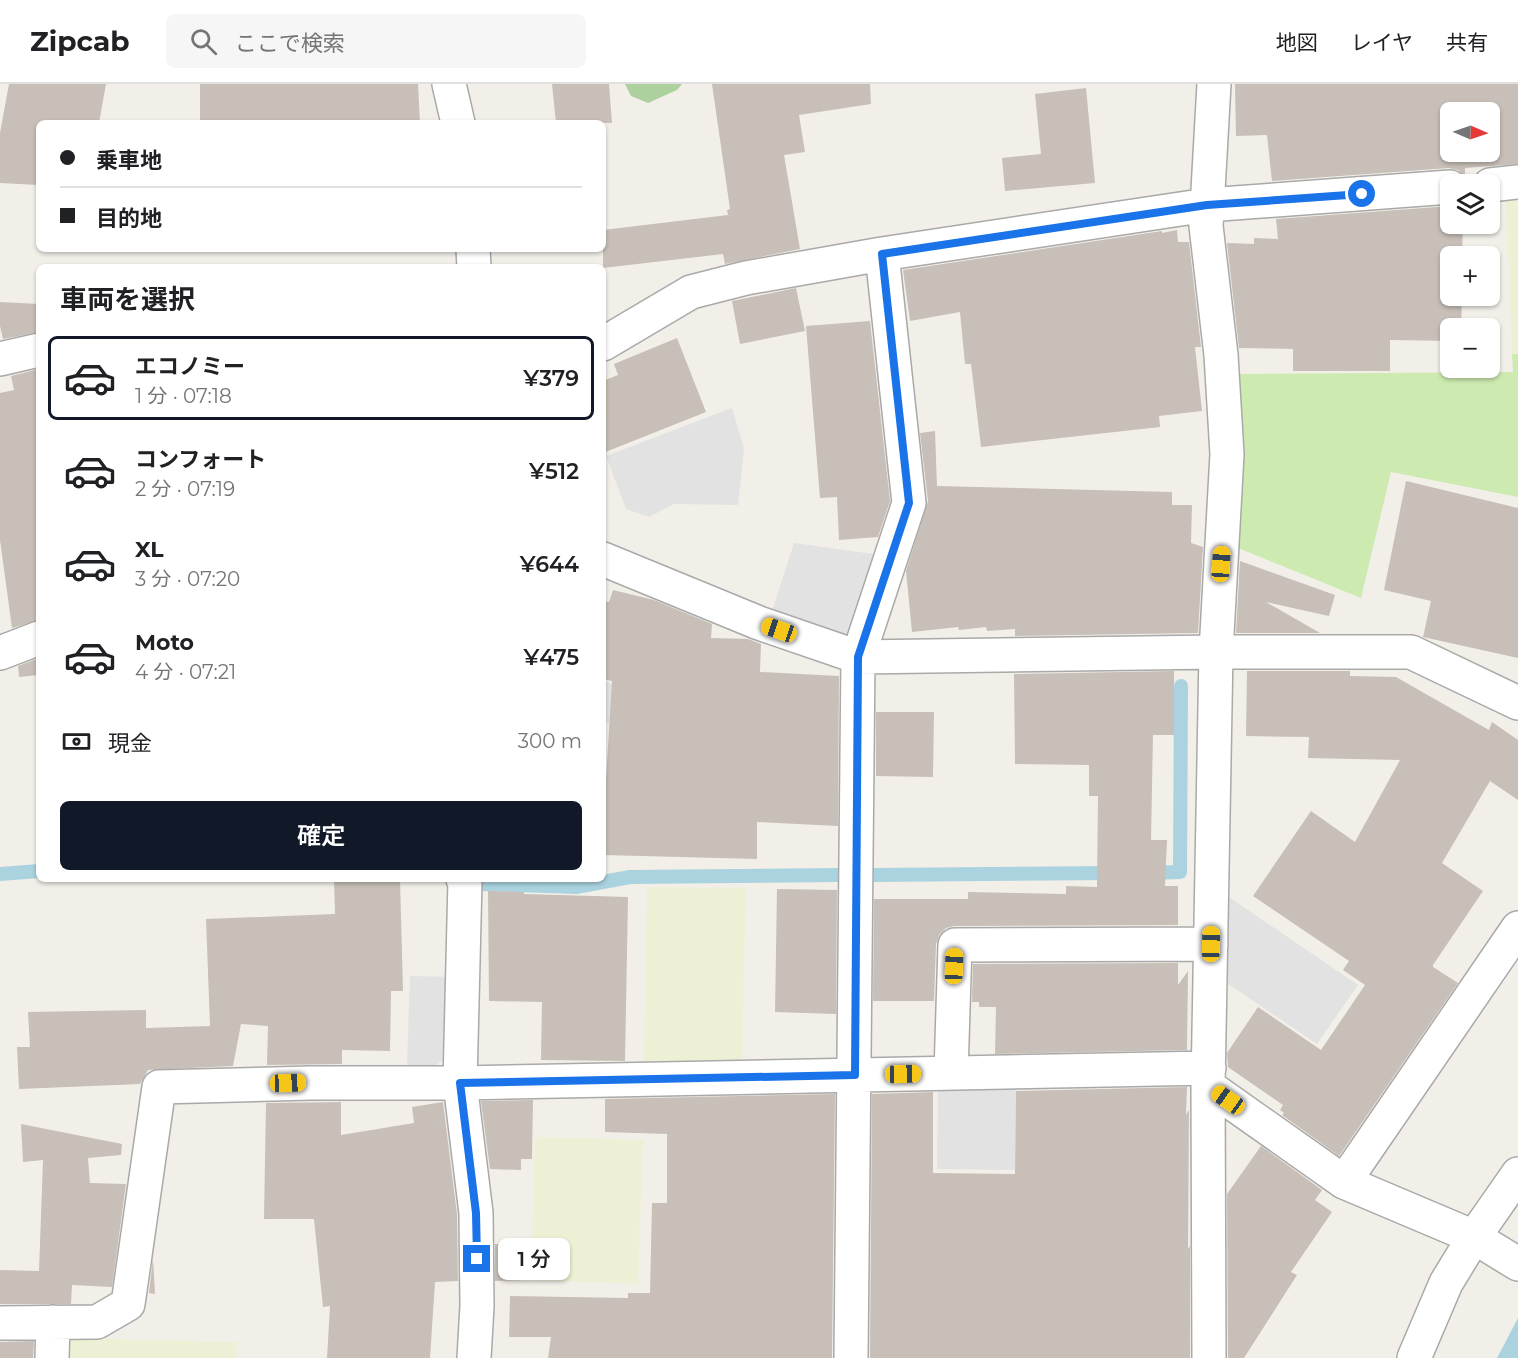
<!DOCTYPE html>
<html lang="ja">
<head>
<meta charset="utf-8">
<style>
	body { margin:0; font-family:Montserrat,"Noto Sans JP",sans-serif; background:#f6f6f6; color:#202124; height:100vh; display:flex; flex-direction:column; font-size:22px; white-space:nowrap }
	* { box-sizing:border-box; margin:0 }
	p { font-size:20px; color:#757577 }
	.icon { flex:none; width:33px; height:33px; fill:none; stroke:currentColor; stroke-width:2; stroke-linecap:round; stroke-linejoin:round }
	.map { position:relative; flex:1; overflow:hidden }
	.drawer { position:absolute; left:36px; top:180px; width:570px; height:618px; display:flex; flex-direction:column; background:#fff; border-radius:9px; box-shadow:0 2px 4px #0004 }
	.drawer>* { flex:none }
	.guide { position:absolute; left:36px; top:36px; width:570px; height:132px; border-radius:9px; box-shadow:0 2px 4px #0004; display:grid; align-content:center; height:132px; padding:0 24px; background:#fff }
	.needle { width:39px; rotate:92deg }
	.tools { position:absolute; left:1440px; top:18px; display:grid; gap:12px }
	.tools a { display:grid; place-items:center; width:60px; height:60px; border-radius:9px; background:#fff; box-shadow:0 2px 4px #0004; font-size:30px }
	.end { position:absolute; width:27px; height:27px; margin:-14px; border:8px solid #1a73e8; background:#fff; box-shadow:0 0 0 3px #fff }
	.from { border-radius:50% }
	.bubble { position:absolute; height:42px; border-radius:9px; background:#fff; box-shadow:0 2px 4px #0004; font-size:20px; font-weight:600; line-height:42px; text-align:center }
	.car { position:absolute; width:18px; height:36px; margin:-18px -9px; border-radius:8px; box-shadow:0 0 4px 2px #0007; background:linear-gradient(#f5c518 24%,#345 0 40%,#f5c518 0 76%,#345 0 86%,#f5c518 0) }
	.guide b { display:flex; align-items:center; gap:21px; height:57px; font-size:22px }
	.guide b+b { border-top:2px solid #e0e0e0 }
	.guide i { width:15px; height:15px; background:#202124 }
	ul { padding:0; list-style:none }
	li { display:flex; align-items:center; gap:18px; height:84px; margin:0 12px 9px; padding:0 12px; border:3px solid transparent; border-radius:9px }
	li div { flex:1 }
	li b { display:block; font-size:22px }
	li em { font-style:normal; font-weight:600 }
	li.selected { border-color:#111827 }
	li>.icon { width:54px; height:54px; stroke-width:1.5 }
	h2 { padding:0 24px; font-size:27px; line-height:72px }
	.pay { display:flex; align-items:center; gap:15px; height:66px; padding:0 24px; font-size:22px }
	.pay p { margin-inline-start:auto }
	.button { display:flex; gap:12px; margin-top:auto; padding:12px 24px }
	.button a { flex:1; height:69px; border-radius:9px; background:#111827; color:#fff; font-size:24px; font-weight:600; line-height:69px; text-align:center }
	header { display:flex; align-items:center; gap:36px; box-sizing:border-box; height:84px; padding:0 30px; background:#fff; border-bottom:2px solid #e0e0e0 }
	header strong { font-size:28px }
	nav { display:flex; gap:33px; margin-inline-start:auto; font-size:21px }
	.search { width:420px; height:54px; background:#f6f6f6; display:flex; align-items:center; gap:15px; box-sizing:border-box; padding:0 21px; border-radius:9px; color:#757577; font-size:22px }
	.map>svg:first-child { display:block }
</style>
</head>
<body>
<header>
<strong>Zipcab</strong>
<div class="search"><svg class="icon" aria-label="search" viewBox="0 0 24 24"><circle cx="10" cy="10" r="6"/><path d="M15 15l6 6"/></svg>ここで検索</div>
<nav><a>地図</a><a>レイヤ</a><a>共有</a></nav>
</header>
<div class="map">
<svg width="1518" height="1274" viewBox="0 0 1518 1274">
	<rect width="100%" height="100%" fill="#f2efe9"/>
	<path fill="#eef0d5" d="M 1518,115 L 1518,270 L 1512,270 L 1506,116 Z
		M 647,803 L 746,804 L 742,980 L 644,979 Z
		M 535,1053 L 643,1056 L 638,1200 L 531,1196 Z
		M 66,1254 L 237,1258 L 236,1274 L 66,1274 Z"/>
	<path fill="#cdebb0" d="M 1512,270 L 1518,270 L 1518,413 L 1391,388 L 1361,514 L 1238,464 L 1241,389 L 1239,290 L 1513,288 Z"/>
	<path fill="#add19e" d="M 625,0 L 682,0 L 677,6 L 648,19 L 631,12 Z"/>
	<path fill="#e2e2e2" d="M 732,324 L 744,365 L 738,421 L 674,420 L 649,433 L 626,425 L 606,372 Z
		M 794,459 L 880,471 L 851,555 L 772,527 Z
		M 603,597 L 617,601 L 610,639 L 603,639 Z
		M 1223,809 L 1358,901 L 1317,960 L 1224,897 Z
		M 410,892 L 451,893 L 450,970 L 435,982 L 407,981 Z
		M 938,1000 L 1016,1001 L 1015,1086 L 937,1085 Z"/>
	<path fill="#aad3df" d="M 1518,1234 L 1518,1274 L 1497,1274 Z"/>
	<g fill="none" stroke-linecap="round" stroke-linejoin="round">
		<path stroke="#aad3df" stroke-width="14" d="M 1149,789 L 1180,788 L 1181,602
			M 0,790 L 39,787
			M 871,791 L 1115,789
			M 481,800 L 576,803 L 630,793 L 841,791"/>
	</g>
	<path fill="#c7bfb8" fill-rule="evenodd" d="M 9,0 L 106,0 L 99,39 L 39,39 L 39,101 L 0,99 L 0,49 Z
		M 200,0 L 418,0 L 420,39 L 200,39 Z
		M 552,0 L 609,0 L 612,39 L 556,39 Z
		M 712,0 L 870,0 L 871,20 L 799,31 L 805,68 L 784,71 L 800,165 L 725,180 L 723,170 L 603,184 L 603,146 L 728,131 L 727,126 L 730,125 Z
		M 1235,0 L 1518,0 L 1518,80 L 1465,84 L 1465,92 L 1458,86 L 1449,84 L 1272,97 L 1267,51 L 1236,52 ZM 1450,28 L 1490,28 L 1490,68 L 1450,68 Z
		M 1086,4 L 1095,99 L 1005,107 L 1002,74 L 1041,70 L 1035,10 Z
		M 1450,122 L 1450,140 L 1463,140 L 1462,172 L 1450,172 L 1450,212 L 1462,212 L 1461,244 L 1450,244 L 1450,257 L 1390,256 L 1390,287 L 1293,287 L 1293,265 L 1239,264 L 1227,159 L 1254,160 L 1254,154 L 1278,155 L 1276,135 Z
		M 1177,146 L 1178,158 L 1189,158 L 1201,263 L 1195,263 L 1202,327 L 1159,332 L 1160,343 L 981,363 L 971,280 L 965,280 L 960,228 L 910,237 L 903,186 L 1162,147 L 1162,149 Z
		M 796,204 L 805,247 L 740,260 L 732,217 Z
		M 0,218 L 39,220 L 39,248 L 3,255 L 0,242 Z
		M 870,237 L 890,417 L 878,453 L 839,456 L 837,413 L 820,414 L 806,242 Z
		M 677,254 L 706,328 L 603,369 L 603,297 L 618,291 L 614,280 Z
		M 39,285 L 39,536 L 12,544 L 0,456 L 0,309 L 14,306 L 11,292 Z
		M 935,347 L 937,402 L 1172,408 L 1172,421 L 1192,421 L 1191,459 L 1203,463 L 1198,549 L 1015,552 L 1015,545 L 987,547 L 986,543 L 959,546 L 958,543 L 912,548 L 906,487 L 928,417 L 920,349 Z
		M 1406,397 L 1518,424 L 1518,574 L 1423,553 L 1431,517 L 1384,506 Z
		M 1240,477 L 1335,511 L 1329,532 L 1266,518 L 1320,549 L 1236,549 Z
		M 613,506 L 654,516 L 712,540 L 711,554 L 748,555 L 761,560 L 760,588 L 839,592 L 838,742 L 757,738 L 757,775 L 603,771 L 603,723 L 605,712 L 612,597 L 603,595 L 603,517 L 609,518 Z
		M 39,574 L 39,591 L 19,593 L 18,582 Z
		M 1174,587 L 1174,651 L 1153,651 L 1151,756 L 1167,756 L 1165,802 L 1178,802 L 1178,841 L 954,842 L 946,844 L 939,851 L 936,860 L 934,917 L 873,917 L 874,815 L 968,815 L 968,808 L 1066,810 L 1066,802 L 1097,803 L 1098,712 L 1089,712 L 1089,681 L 1015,680 L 1014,590 Z
		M 1247,587 L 1350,587 L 1350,592 L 1396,593 L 1489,646 L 1492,638 L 1518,656 L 1518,716 L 1490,697 L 1442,779 L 1483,807 L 1433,881 L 1433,883 L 1458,899 L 1339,1072 L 1282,1031 L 1284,1029 L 1280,1026 L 1283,1021 L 1228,983 L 1227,969 L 1258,923 L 1321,966 L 1365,901 L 1343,886 L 1349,877 L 1253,812 L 1311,727 L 1355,758 L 1400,676 L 1308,674 L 1309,653 L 1246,652 Z
		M 876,628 L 934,628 L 933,693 L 876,692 Z
		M 334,795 L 400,795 L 403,907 L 391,907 L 390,967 L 342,966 L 342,980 L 267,981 L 268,942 L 241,940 L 233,982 L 148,986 L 140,1000 L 19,1005 L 17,963 L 30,963 L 28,928 L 146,926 L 146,944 L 210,942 L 206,835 L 335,830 Z
		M 777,805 L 837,806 L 836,930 L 775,928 Z
		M 488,807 L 524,808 L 524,810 L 628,813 L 625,977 L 541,976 L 542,918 L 489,917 Z
		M 1178,879 L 1178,901 L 1188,887 L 1187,966 L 995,970 L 996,923 L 979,923 L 979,918 L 972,918 L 973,880 Z
		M 1187,1003 L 1186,1031 L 1189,1026 L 1188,1165 L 1190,1162 L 1190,1274 L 870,1274 L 872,1010 L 933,1008 L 933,1089 L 1015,1090 L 1016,1007 Z
		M 835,1010 L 832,1274 L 548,1274 L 551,1253 L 509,1253 L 510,1212 L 628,1214 L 628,1209 L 650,1209 L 652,1119 L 667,1119 L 667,1050 L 605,1048 L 605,1015 Z
		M 533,1016 L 532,1075 L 521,1075 L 521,1086 L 490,1085 L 481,1017 Z
		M 341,1018 L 341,1051 L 414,1039 L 412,1023 L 443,1018 L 457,1130 L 458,1197 L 435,1198 L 430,1274 L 327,1274 L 330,1222 L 323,1223 L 314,1135 L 264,1135 L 266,1019 Z
		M 21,1040 L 122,1060 L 121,1071 L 88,1074 L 90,1099 L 126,1100 L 112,1203 L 72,1201 L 71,1220 L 0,1220 L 0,1186 L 39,1187 L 43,1076 L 23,1078 Z
		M 1261,1062 L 1322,1106 L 1315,1116 L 1332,1128 L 1291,1188 L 1297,1191 L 1244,1274 L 1228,1274 L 1227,1110 Z
		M 495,1160 L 528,1161 L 526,1196 L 495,1197 Z
		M 153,1174 L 155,1210 L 149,1209 Z
		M 34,1257 L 33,1274 L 0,1274 L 0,1258 Z"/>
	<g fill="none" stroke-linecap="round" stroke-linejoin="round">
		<defs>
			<path id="minor" d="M 449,0 L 458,39
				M 1490,101 L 1518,98
				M 473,165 L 474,183
				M 603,260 L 691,208 L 746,194 L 882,170 L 1207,121 L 1450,103
				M 0,275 L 39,266
				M 603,475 L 759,539 L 858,573 L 1216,568 L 1411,568 L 1518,619
				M 0,569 L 39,554
				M 463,795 L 465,796 L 460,999 L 476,1129 L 477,1222 L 474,1274
				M 951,989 L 955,861 L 1211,860
				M 1208,1002 L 1344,1098 L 1518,844
				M 1344,1098 L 1474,1153 L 1518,1180
				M 0,1239 L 97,1238 L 128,1220 L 159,1003 L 310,999 L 460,999 L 1209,984
				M 52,1274 L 53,1238
				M 851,1274 L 858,573 L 909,419 L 882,170
				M 1209,1274 L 1208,1002 L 1216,568 L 1227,370 L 1221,271 L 1206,142 L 1214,0
				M 1414,1274 L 1446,1199 L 1474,1153 L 1518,1090"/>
		</defs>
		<use href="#minor" stroke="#a9a9a9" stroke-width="36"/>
		<use href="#minor" stroke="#fff" stroke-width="33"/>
	</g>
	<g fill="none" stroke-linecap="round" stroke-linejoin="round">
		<path stroke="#1a73e8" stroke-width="8" d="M 477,1175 L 476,1129 L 460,999 L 855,991 L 858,573 L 909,419 L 882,170 L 1207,121 L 1362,110"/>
	</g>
</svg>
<div class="tools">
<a><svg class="needle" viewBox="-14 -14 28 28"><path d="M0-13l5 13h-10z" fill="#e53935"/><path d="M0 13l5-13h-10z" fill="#757577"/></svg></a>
<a><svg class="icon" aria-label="layers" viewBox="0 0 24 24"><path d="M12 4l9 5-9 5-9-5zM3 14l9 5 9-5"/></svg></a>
<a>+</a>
<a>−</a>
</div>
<i class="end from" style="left:1362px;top:110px"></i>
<i class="end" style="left:477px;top:1175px"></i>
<div class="bubble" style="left:498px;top:1154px;width:72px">1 分</div>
<i class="car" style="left:1221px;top:480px;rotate:4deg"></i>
<i class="car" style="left:779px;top:546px;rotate:289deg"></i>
<i class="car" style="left:1211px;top:860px;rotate:1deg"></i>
<i class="car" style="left:954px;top:882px;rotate:2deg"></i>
<i class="car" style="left:903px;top:990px;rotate:89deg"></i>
<i class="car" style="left:288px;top:999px;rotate:88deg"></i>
<i class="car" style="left:1228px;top:1016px;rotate:305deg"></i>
<div class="guide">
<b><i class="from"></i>乗車地</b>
<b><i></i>目的地</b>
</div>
<section class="drawer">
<h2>車両を選択</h2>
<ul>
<li class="selected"><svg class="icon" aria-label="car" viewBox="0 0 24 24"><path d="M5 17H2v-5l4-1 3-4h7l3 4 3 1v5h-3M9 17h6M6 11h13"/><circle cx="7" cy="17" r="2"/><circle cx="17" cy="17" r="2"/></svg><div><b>エコノミー</b><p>1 分 · 07:18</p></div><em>¥379</em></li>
<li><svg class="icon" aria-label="car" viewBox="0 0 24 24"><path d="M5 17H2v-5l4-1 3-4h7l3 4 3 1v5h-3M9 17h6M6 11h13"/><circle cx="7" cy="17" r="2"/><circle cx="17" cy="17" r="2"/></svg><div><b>コンフォート</b><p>2 分 · 07:19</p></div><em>¥512</em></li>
<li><svg class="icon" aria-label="car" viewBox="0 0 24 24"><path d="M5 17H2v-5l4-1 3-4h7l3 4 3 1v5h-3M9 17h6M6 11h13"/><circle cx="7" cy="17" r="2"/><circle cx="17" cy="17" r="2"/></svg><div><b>XL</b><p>3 分 · 07:20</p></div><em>¥644</em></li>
<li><svg class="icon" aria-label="car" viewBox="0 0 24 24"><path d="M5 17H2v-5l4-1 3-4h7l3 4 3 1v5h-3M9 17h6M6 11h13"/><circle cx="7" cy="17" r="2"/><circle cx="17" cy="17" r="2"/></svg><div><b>Moto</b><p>4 分 · 07:21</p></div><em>¥475</em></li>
</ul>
<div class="pay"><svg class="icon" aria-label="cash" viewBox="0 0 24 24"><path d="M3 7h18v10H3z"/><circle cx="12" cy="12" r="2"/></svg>現金<p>300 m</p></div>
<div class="button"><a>確定</a></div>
</section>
</div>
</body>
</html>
